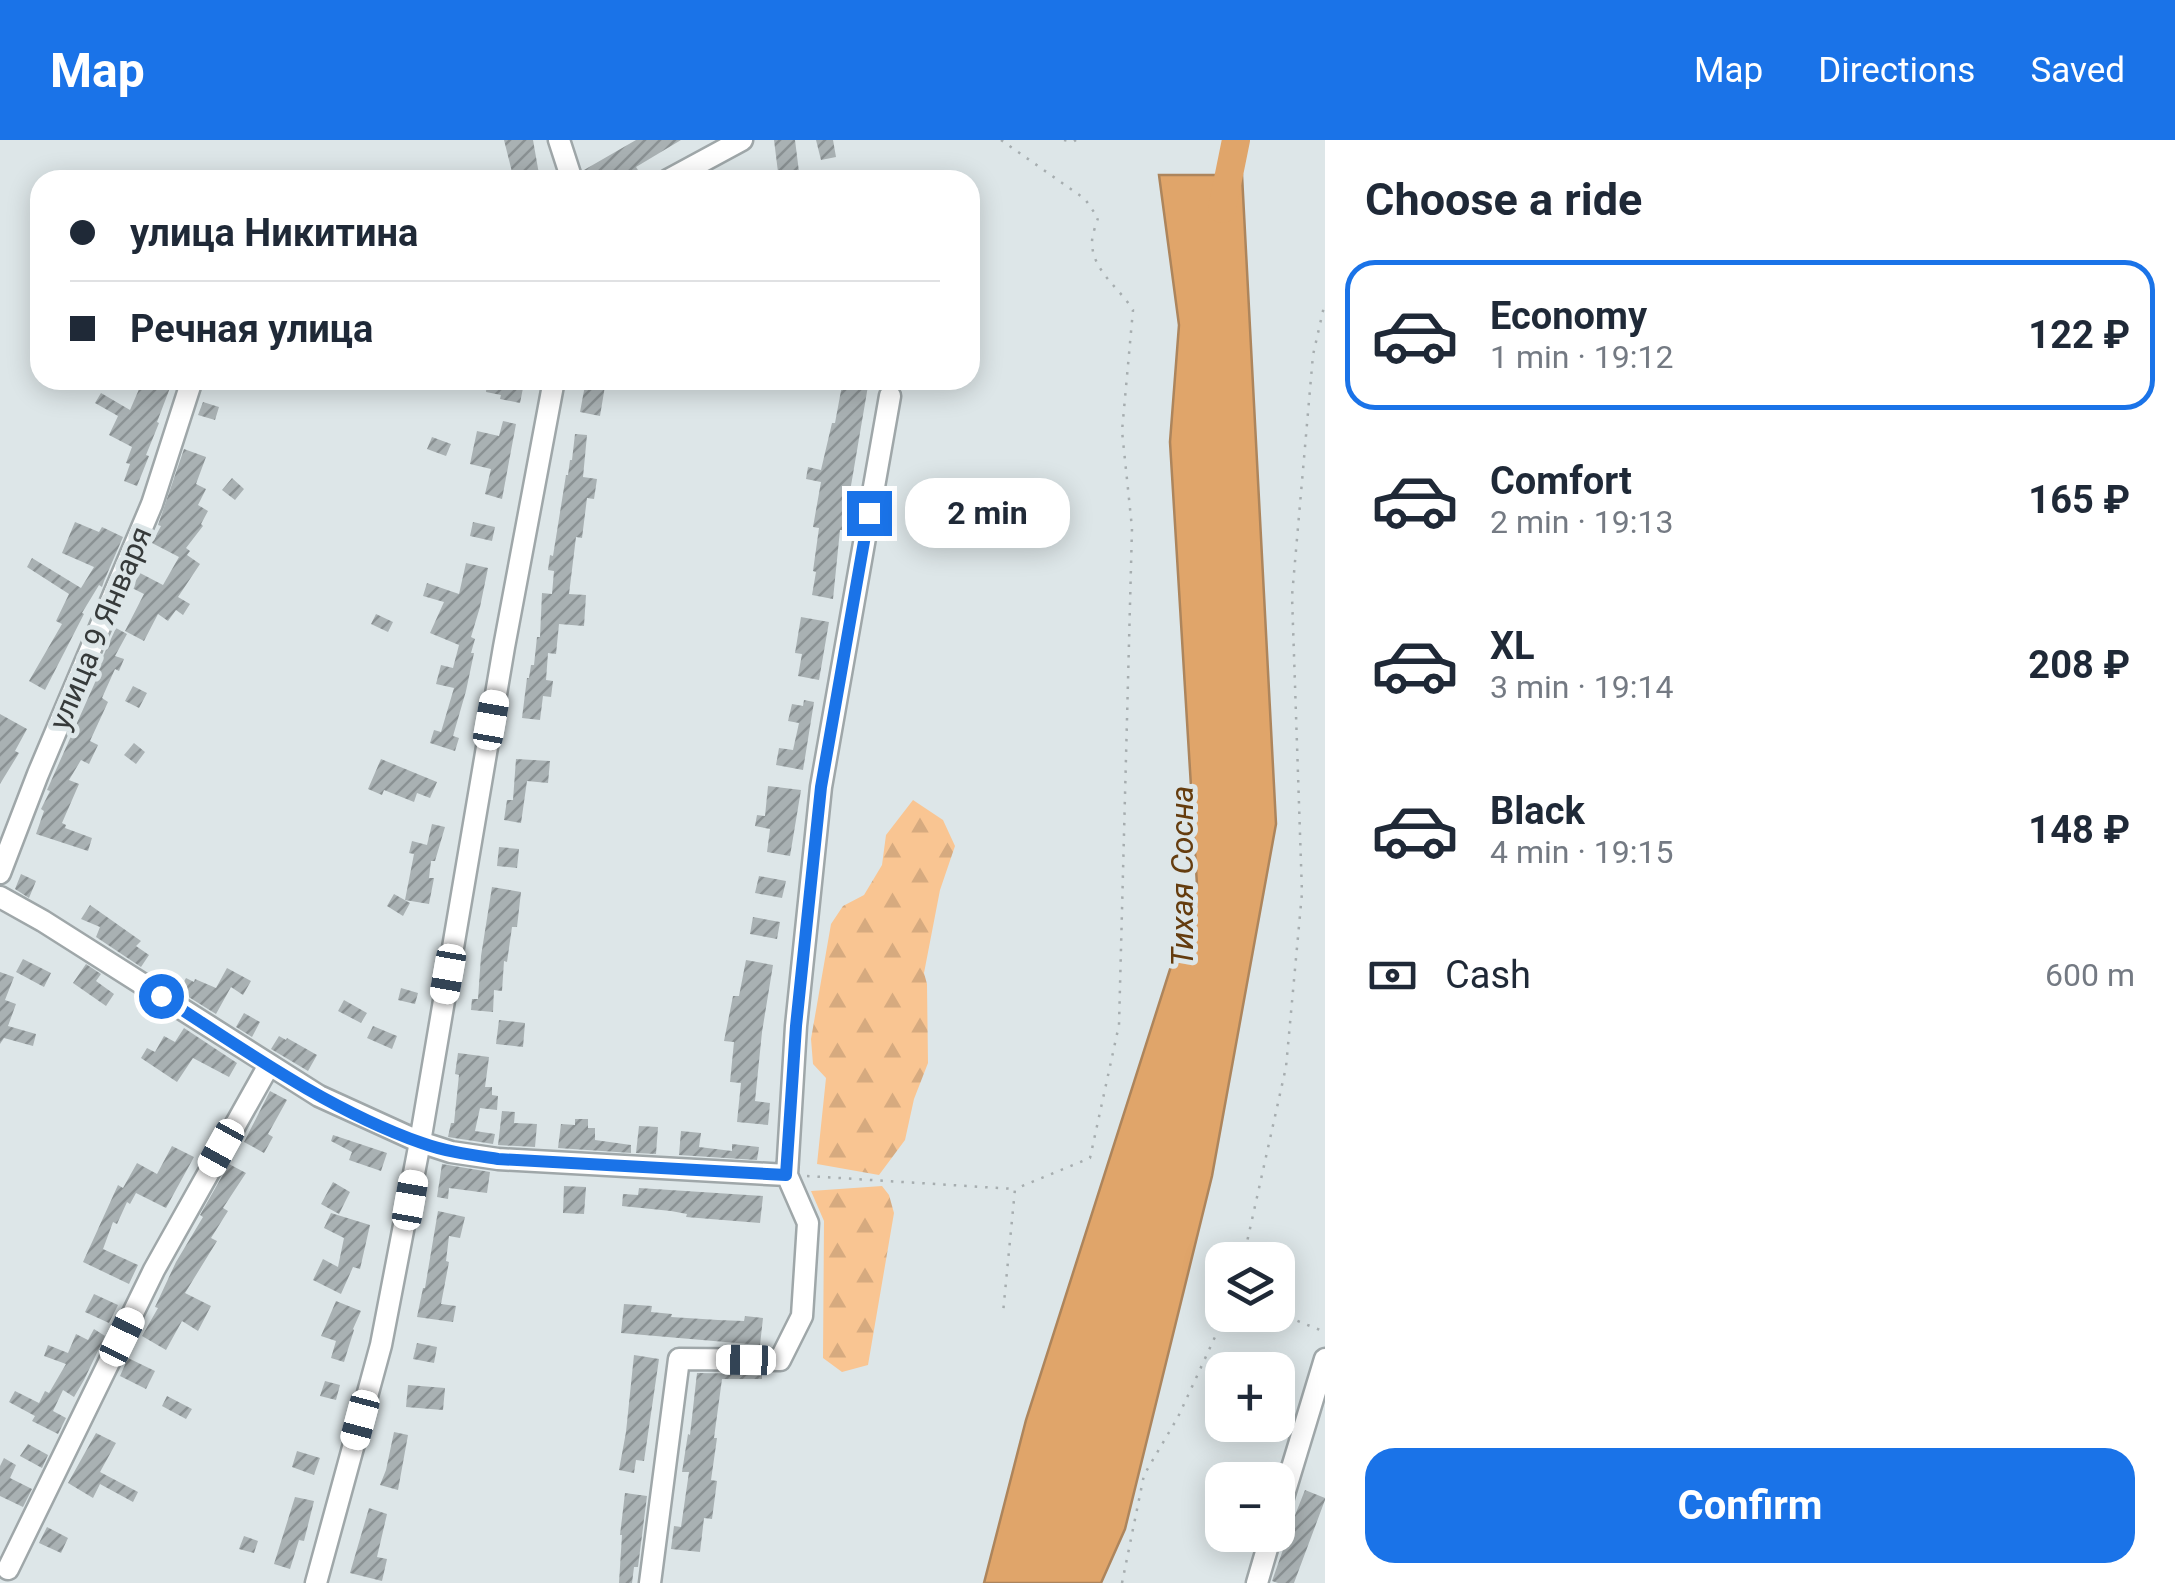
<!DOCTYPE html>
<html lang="en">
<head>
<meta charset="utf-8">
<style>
	body { margin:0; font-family:Roboto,sans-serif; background:#f6f6f7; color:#1f2937; height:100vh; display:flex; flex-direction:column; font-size:38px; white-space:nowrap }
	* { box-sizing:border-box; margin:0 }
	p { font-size:32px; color:#747a83 }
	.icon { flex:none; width:55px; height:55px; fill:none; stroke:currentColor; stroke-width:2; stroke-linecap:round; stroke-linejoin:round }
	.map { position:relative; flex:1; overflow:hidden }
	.drawer { display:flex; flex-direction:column; background:#fff; width:850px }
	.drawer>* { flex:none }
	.top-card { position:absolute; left:30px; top:30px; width:950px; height:220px; border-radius:30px; box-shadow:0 5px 25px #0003; display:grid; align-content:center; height:220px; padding:0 40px; background:#fff }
	.controls { position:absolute; left:1205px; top:1102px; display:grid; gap:20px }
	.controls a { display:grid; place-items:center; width:90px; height:90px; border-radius:20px; background:#fff; box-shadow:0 5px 25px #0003; font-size:50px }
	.end { position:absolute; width:45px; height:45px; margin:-22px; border:12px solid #1a73e8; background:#fff; box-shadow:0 0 0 5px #fff }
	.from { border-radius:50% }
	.bubble { position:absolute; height:70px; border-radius:30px; background:#fff; box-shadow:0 5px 25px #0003; font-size:32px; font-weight:700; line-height:70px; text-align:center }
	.car { position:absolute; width:30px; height:60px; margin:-30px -15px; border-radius:12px; box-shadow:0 0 8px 2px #0007; background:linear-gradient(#fff 24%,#345 0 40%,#fff 0 76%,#345 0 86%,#fff 0) }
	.top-card b { display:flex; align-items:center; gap:35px; height:95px; font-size:38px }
	.top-card b+b { border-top:2px solid #e0e1e3 }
	.top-card i { width:25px; height:25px; background:#1f2937 }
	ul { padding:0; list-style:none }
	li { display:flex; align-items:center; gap:30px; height:150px; margin:0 20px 15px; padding:0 20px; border:5px solid transparent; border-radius:30px }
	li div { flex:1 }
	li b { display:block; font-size:38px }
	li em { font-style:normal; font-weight:700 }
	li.on { border-color:#1a73e8 }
	li>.icon { width:90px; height:90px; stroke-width:1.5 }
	h2 { padding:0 40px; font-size:45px; line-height:120px }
	.pay { display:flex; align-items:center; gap:25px; height:110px; padding:0 40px; font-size:38px }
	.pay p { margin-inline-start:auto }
	.cta { display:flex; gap:20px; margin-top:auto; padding:20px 40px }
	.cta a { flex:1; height:115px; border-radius:30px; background:#1a73e8; color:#fff; font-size:40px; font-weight:700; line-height:115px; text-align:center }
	header { display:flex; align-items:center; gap:60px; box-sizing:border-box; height:140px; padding:0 50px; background:#1a73e8; color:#fff }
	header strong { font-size:48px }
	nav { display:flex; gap:55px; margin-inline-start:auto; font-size:35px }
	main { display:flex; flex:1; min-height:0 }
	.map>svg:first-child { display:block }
</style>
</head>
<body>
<header>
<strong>Map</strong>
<nav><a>Map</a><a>Directions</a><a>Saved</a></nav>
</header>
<main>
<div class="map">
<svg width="1325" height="1443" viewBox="0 0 1325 1443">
	<defs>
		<pattern id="forest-firs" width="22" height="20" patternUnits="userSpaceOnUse" patternTransform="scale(2.5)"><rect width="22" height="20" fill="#f9c592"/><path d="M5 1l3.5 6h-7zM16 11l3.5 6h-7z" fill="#d6aa7f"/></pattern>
		<pattern id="building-hatch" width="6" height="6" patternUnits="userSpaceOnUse" patternTransform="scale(2.5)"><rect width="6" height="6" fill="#a9b1b3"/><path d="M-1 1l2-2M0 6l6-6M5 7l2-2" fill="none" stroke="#8a9193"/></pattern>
	</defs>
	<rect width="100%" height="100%" fill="#dde6e8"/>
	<path fill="url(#forest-firs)" d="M 913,660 L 943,680 L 955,706 L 940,750 L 924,833 L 927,844 L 928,923 L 914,959 L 905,1000 L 879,1035 L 817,1024 L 826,938 L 813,924 L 811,899 L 831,784 L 843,766 L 864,755 L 882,725 L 886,695 Z
		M 882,1046 L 889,1055 L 894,1073 L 868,1225 L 842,1232 L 823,1218 L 824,1081 L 811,1051 Z"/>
	<path fill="#e0a56a" stroke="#ad855c" stroke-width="2.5" d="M 1159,35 L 1242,35 L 1276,684 L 1212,1036 L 1125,1389 L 1101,1443 L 984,1443 L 1026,1280 L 1197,745 L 1170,302 L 1179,185 Z"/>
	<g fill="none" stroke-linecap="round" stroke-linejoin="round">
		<path stroke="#e0a56a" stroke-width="28" d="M 1222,69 L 1236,0"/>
	</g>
	<path fill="url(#building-hatch)" d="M 504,0 L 533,0 L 540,40 L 514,40 Z
		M 636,0 L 681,0 L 636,27 L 641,35 L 633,40 L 620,40 L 615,33 L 603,40 L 589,40 L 584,30 Z
		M 774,0 L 795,0 L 800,40 L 779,40 Z
		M 816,0 L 833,0 L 836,17 L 821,20 Z
		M 143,240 L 173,240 L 157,282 L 159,283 L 146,315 L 149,316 L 137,346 L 124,341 L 130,324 L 126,323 L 132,307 L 109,295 L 118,276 L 95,263 L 101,253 L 130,270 Z
		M 488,240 L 523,248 L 520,263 L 500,259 L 501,255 L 486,252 Z
		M 586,240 L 606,240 L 600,276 L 580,272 Z
		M 843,240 L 869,240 L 847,369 L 845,369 L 843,390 L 840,390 L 833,459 L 812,455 L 816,432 L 813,431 L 819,388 L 813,387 L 821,342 L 806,339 L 808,327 L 821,330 L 832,283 L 835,283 Z
		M 203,262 L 219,267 L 215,280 L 198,275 Z
		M 503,281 L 516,284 L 502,359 L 485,354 L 491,329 L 470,324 L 477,291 L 499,296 Z
		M 575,294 L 587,295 L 583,337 L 597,339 L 594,359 L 587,358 L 582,398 L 576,397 L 569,454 L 586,455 L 584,486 L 559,484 L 556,514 L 548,513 L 546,540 L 553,541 L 551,557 L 543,556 L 540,580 L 522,578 L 527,538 L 529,538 L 531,525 L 534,525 L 537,497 L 540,497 L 542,453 L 552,454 L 554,431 L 548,430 L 550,415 L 553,416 L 566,335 L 568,335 L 570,320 L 572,320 Z
		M 432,297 L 451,304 L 446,316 L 427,309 Z
		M 184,309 L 206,317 L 196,344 L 206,349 L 198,365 L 208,371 L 201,384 L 203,386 L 186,408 L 190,411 L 187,415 L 200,424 L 178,457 L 190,464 L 183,475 L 176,470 L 168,481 L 158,474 L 144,501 L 125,491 L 144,454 L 132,448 L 140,433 L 163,445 L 179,417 L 152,403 L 161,386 L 158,385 Z
		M 232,338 L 244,349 L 235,360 L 222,350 Z
		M 75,382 L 99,392 L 102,387 L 123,397 L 104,441 L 102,447 L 99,445 L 82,473 L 84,474 L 45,550 L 29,541 L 62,484 L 56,481 L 69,454 L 27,427 L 32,418 L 81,448 L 94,427 L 62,413 Z
		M 473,382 L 495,387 L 492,401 L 470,396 Z
		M 466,423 L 488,428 L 480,467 L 471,497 L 475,499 L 471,513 L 474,513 L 466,551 L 453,596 L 459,598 L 455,611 L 430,603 L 434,590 L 441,592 L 454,548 L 436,544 L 441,525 L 453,528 L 459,505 L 430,493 L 444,462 L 423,456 L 427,443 L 459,454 Z
		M 376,474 L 393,482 L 388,492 L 371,484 Z
		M 801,477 L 829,482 L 819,540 L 798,536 L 802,514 L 795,513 Z
		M 116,488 L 127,494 L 115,516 L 124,519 L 119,531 L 115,529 L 102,558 L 108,562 L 90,601 L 98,605 L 89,624 L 81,620 L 69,640 L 79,644 L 62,683 L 66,685 L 65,688 L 92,698 L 88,711 L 36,694 L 44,671 L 41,669 L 50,651 L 47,650 L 97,538 L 94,536 Z
		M 133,546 L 147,553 L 139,568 L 125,561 Z
		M 804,560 L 814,562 L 803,630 L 776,625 L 779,608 L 793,610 L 799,583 L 788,581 L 792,564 L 803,566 Z
		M 0,574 L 27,589 L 15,611 L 19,613 L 0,644 Z
		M 134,603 L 145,612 L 136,624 L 124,615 Z
		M 381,619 L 437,642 L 430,658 L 417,653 L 414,662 L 384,650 L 382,655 L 368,649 Z
		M 516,619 L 550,621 L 548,643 L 527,641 L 521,683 L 504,680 L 507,660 L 513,660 Z
		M 768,646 L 801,650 L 790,716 L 767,712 L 770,689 L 755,686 L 757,675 L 765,676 Z
		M 432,684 L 445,687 L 435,721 L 431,721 L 429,738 L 434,738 L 429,764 L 405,760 L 414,714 L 409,713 L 412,701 L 427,705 Z
		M 499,707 L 519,709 L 517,728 L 497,726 Z
		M 21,734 L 36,741 L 29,758 L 15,749 Z
		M 759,736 L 786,741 L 782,758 L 755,753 Z
		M 492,747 L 521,752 L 517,787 L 512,787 L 507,822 L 504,821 L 502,851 L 494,850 L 493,872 L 471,870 L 472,859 L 478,859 L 481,816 Z
		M 394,754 L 410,763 L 403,776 L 387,766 Z
		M 90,765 L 141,801 L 136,806 L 149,815 L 141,827 L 96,797 L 100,787 L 81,779 Z
		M 753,777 L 780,782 L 777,799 L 750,794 Z
		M 23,819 L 51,833 L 44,847 L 16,832 Z
		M 746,820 L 773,825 L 762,892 L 755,961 L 770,963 L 768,985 L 737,982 L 741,943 L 730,942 L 734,902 L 724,901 L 733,856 L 739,856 Z
		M 86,824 L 101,834 L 96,841 L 114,854 L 106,866 L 73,843 Z
		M 227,828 L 251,841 L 243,855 L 231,847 L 216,874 L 179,851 L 186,838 L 194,842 L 195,839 L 216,848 Z
		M 0,832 L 14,837 L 5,860 L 16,864 L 8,886 L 36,894 L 33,906 L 4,898 L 0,904 Z
		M 401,848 L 418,853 L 415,864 L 398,860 Z
		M 344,860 L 367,873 L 361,883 L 338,871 Z
		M 244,873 L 260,882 L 252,897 L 236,887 Z
		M 499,880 L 525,883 L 523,907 L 496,904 Z
		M 373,886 L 397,896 L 392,909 L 367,898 Z
		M 184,888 L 237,923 L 229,937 L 193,918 L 177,942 L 141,918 L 147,908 L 155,912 L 164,896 L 175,902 Z
		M 279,896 L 286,900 L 287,898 L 317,915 L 308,931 L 271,909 Z
		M 458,913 L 489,917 L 485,947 L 492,947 L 492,955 L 498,956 L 497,970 L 480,968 L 475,991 L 495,994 L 493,1004 L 448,997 L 451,983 L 454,983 L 459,935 L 455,934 Z
		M 270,951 L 287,960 L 268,994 L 273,997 L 264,1013 L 244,1002 Z
		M 502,971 L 515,972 L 514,983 L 537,984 L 535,1007 L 498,1005 Z
		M 575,979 L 588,979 L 588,988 L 595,988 L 595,1000 L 631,1005 L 631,1013 L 558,1008 L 561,984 L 575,985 Z
		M 639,986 L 658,987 L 656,1014 L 636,1013 Z
		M 681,991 L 701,993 L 699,1007 L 732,1011 L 732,1004 L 759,1007 L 757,1020 L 679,1015 Z
		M 333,995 L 387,1013 L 381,1031 L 349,1020 L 352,1012 L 331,1001 Z
		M 172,1006 L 194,1017 L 166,1068 L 136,1053 L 130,1064 L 127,1062 L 117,1084 L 113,1082 L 103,1109 L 138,1125 L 129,1144 L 83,1122 L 118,1045 L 123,1048 L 137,1023 L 157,1034 Z
		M 229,1024 L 246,1033 L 223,1068 L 228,1071 L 211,1098 L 217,1101 L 185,1153 L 211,1166 L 198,1191 L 182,1181 L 166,1210 L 142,1196 L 158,1168 L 155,1167 L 176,1122 L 203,1077 L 200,1075 Z
		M 442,1024 L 490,1032 L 487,1053 L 449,1048 L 448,1059 L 437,1057 Z
		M 333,1042 L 350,1052 L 339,1074 L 321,1064 Z
		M 564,1046 L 586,1047 L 584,1074 L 563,1073 Z
		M 639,1048 L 763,1056 L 760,1083 L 686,1077 L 687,1074 L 671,1071 L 622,1066 L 623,1054 L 638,1055 Z
		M 438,1071 L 465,1077 L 460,1098 L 449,1096 L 446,1121 L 449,1122 L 441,1164 L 456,1166 L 453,1182 L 417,1177 L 423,1148 L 425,1148 Z
		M 331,1073 L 370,1085 L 360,1129 L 353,1127 L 341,1154 L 313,1140 L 323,1119 L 338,1127 L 344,1098 L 324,1088 Z
		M 94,1154 L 118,1165 L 109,1183 L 85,1172 Z
		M 336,1161 L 361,1171 L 353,1189 L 354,1190 L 344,1222 L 331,1218 L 336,1201 L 321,1196 Z
		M 624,1164 L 652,1166 L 651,1172 L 672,1174 L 671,1177 L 718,1180 L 744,1181 L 745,1176 L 763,1178 L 760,1205 L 621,1193 Z
		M 94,1189 L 105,1196 L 84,1240 L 74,1257 L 63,1250 L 53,1271 L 66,1278 L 58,1294 L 32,1281 L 35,1276 L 9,1262 L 15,1251 L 39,1263 L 45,1251 L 49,1253 L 66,1224 L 44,1216 L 48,1205 L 68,1213 L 76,1194 L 88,1200 Z
		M 417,1203 L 437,1207 L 434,1223 L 413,1219 Z
		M 634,1215 L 659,1219 L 644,1321 L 636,1320 L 634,1333 L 619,1330 L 626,1292 Z
		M 128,1218 L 155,1231 L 146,1249 L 120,1236 Z
		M 697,1233 L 762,1234 L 762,1239 L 722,1239 L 714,1298 L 717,1298 L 711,1340 L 717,1341 L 712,1379 L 704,1378 L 700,1412 L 671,1409 L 674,1386 L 681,1387 L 689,1332 L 682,1332 L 688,1294 L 690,1295 Z
		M 325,1241 L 340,1245 L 336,1260 L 320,1256 Z
		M 408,1245 L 445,1248 L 443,1270 L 406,1267 Z
		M 167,1256 L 192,1269 L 186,1279 L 162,1266 Z
		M 394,1292 L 408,1295 L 398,1350 L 380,1345 L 386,1330 Z
		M 96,1293 L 116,1303 L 100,1332 L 138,1352 L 133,1362 L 100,1344 L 93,1358 L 68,1343 Z
		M 28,1304 L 48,1315 L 42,1328 L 20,1316 Z
		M 297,1311 L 320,1318 L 314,1335 L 292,1327 Z
		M 4,1318 L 16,1325 L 10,1338 L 32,1349 L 23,1367 L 0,1356 L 0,1326 Z
		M 1305,1350 L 1325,1358 L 1325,1360 L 1294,1443 L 1278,1443 L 1272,1441 L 1285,1404 L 1284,1403 Z
		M 625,1353 L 647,1356 L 638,1427 L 634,1427 L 632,1443 L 619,1443 L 622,1395 L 620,1395 Z
		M 295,1357 L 314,1361 L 304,1401 L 299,1400 L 290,1429 L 274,1424 Z
		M 369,1368 L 387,1374 L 377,1417 L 387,1419 L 382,1441 L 350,1433 Z
		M 47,1387 L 68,1398 L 61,1413 L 39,1403 Z
		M 244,1396 L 258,1401 L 254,1413 L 239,1409 Z"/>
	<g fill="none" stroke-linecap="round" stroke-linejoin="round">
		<defs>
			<path id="minor" d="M 559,0 L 572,40
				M 668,40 L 742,0
				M 0,733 L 38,634 L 152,364 L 192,240
				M 0,757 L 43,781 L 319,956 L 420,1002 L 451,1012 L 498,1019 L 787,1035
				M 1278,1374 L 1325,1219
				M 8,1429 L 154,1130 L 269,925
				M 316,1443 L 381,1205 L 420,1002 L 504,507 L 554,240
				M 650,1443 L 679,1219 L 780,1220 L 802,1176 L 808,1083 L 787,1035 L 796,886 L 821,647 L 890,256
				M 1257,1443 L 1271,1395"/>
		</defs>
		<use href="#minor" stroke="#9fa7a9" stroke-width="25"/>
		<path stroke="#a6adaf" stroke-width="2.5" stroke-dasharray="2.5 8" stroke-linecap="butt" d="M 1001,0 L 1085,59 L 1098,78 C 1096,85 1092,95 1092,102 C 1092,131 1119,147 1133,170 L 1122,291 L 1132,388 L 1119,885 L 1090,1018 L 1015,1049
			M 1064,0 L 1073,2 L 1076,0
			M 807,1036 L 1015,1049 L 1003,1173
			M 1243,1120 L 1286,927 L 1302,753 L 1292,456 L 1313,215 L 1325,162
			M 1278,1173 L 1325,1192
			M 1122,1443 L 1144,1335 L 1178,1277 L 1221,1184 L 1229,1175"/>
		<use href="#minor" stroke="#fff" stroke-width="20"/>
	</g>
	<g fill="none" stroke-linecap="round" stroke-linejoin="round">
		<path stroke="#1a73e8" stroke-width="12" d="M 161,856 C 243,909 330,971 422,1003 C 447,1012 472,1015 498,1019 L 786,1035 L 796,886 L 821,647 L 869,373"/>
	</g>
	<g text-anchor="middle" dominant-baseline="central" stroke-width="10" stroke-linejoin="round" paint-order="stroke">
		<g font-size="30" fill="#363a3a" stroke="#dde6e8">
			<text transform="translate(100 488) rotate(-67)">улица 9 Января</text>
		</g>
		<g font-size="32" font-style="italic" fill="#653d0f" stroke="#dde6e8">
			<text transform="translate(1182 736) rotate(-90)">Тихая Сосна</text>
		</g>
	</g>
</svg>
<div class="controls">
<a><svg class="icon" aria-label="layers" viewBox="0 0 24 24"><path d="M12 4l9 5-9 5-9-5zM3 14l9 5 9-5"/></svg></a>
<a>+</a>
<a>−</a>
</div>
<i class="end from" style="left:161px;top:856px"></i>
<i class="end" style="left:869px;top:373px"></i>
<div class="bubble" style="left:905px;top:338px;width:165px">2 min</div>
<i class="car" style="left:491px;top:580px;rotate:10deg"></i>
<i class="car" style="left:448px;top:834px;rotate:190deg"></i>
<i class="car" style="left:221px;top:1008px;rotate:209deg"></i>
<i class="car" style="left:410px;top:1060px;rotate:10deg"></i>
<i class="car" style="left:122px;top:1197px;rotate:26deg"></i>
<i class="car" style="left:746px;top:1220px;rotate:271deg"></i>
<i class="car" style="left:360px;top:1280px;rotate:195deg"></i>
<div class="top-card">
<b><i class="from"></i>улица Никитина</b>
<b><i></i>Речная улица</b>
</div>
</div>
<section class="drawer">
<h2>Choose a ride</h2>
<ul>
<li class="on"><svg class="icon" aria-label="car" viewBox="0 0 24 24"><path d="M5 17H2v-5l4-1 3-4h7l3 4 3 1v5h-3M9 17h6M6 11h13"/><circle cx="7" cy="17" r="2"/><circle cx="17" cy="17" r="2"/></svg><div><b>Economy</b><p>1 min · 19:12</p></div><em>122 ₽</em></li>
<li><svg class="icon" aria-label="car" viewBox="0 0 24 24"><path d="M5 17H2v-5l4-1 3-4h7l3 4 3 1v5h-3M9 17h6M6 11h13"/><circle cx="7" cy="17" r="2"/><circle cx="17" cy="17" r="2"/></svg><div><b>Comfort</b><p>2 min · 19:13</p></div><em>165 ₽</em></li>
<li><svg class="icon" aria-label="car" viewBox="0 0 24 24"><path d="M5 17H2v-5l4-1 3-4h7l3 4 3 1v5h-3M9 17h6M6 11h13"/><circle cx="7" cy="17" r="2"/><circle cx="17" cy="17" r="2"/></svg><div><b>XL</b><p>3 min · 19:14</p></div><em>208 ₽</em></li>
<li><svg class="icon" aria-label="car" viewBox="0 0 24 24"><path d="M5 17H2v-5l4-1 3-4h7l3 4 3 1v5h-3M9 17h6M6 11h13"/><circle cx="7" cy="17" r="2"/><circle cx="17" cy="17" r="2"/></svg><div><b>Black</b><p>4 min · 19:15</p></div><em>148 ₽</em></li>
</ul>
<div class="pay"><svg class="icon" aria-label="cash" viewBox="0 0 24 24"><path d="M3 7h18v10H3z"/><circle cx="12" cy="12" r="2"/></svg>Cash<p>600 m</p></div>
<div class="cta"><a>Confirm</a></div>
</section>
</main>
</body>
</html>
